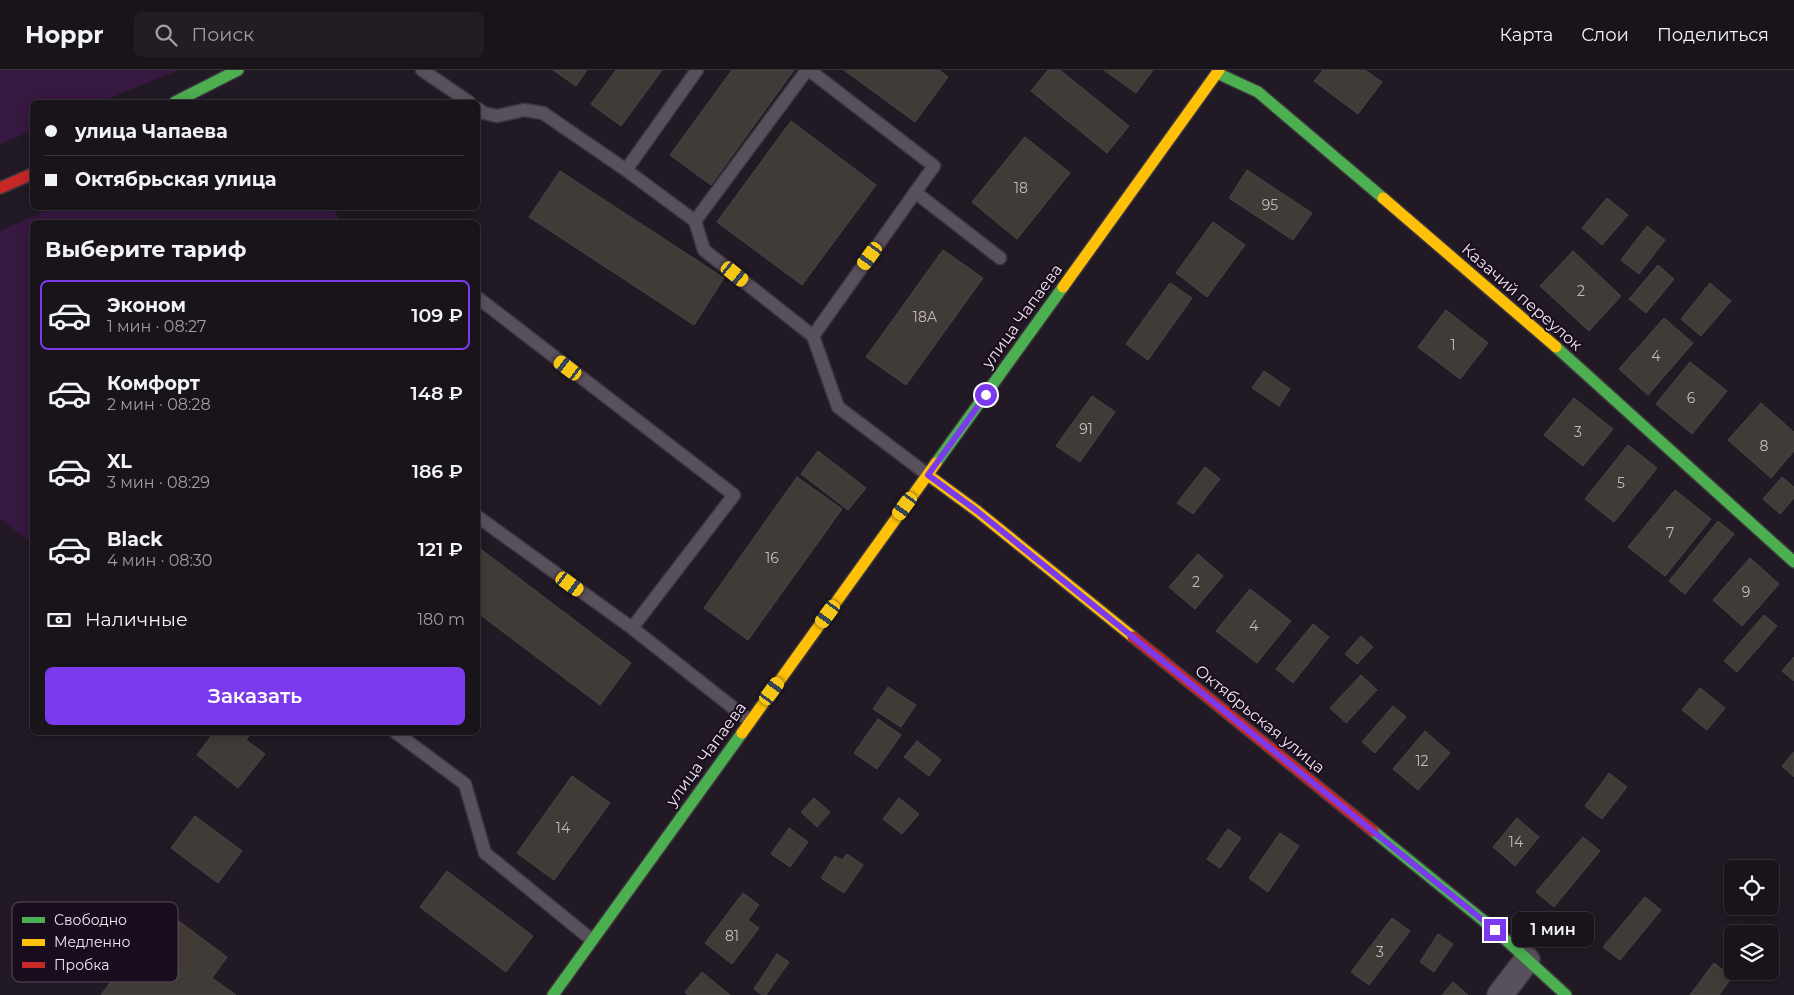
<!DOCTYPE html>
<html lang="ru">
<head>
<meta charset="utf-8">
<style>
	body { margin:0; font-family:Montserrat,sans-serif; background:#221c23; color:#f1f3f6; height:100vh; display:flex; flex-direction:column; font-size:19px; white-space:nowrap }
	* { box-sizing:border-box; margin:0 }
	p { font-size:16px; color:#9f9ea2 }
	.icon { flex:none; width:28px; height:28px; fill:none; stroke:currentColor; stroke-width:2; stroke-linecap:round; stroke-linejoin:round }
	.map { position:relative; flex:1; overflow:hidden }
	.side { position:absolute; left:30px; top:150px; width:450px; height:515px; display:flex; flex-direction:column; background:#19131a; border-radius:8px; box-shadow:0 2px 12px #0003,0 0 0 1px #373239 }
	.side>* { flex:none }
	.guide { position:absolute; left:30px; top:30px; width:450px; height:110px; border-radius:8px; box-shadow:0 2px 12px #0003,0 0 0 1px #373239; display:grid; align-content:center; height:110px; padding:0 15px; background:#19131a }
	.controls { position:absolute; left:1724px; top:790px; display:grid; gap:10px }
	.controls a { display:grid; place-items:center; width:55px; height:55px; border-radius:8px; background:#19131a; box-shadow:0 2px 12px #0003,0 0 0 1px #373239; font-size:25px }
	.end { position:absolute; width:22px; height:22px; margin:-11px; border:6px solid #7c3aed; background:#fff; box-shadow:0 0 0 2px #fff }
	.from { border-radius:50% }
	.bubble { position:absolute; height:35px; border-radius:8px; background:#19131a; box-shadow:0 2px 12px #0003,0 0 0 1px #373239; font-size:16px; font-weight:600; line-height:35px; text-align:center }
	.car { position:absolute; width:15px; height:30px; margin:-15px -8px; border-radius:6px; box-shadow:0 0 4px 1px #0007; background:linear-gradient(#f5c518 24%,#345 0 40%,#f5c518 0 76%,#345 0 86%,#f5c518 0) }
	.guide b { display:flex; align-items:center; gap:18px; height:48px; font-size:19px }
	.guide b+b { border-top:1px solid #373239 }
	.guide i { width:12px; height:12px; background:#f1f3f6 }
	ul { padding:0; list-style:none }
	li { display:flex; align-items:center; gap:15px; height:70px; margin:0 10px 8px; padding:0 5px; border:2px solid transparent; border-radius:8px }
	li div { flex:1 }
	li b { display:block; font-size:19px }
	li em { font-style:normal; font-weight:600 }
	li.selected { border-color:#7c3aed }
	li>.icon { width:45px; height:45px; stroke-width:1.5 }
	h2 { padding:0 15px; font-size:22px; line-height:60px }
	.pay { display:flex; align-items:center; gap:12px; height:55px; padding:0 15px; font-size:19px }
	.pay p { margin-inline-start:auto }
	.action { display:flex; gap:10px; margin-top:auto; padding:10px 15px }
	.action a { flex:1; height:58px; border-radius:8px; background:#7c3aed; color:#fff; font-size:20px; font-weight:600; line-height:58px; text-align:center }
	header { display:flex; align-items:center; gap:30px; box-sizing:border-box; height:70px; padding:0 25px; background:#19131a; border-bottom:1px solid #373239 }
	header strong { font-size:24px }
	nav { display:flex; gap:28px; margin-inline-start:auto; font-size:18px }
	.search { width:350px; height:45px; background:#221c23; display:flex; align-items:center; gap:12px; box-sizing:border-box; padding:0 18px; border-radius:8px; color:#9f9ea2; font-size:19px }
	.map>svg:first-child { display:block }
</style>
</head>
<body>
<header>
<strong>Hoppr</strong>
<div class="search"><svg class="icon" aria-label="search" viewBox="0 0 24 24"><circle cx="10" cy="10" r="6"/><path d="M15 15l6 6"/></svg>Поиск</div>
<nav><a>Карта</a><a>Слои</a><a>Поделиться</a></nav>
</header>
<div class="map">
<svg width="1794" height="925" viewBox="0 0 1794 925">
	<rect width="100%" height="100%" fill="#211923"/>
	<path fill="#371840" d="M 0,0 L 179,0 L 100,32 L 32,32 L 32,61 L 0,74 Z
		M 51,138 L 334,138 L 340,152 L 32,152 L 32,473 L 0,449 L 0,161 Z"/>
	<path fill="#413b37" stroke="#4b4546" d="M 553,0 L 587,0 L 576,16 Z
		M 616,0 L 662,0 L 621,56 L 591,34 Z
		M 732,0 L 794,0 L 711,115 L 670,85 Z
		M 844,0 L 939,0 L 948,7 L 915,52 Z
		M 1048,0 L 1060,0 L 1129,56 L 1107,83 L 1031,21 Z
		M 1104,0 L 1153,0 L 1136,23 Z
		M 1323,0 L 1365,0 L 1382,12 L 1358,44 L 1314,11 Z
		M 791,51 L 876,115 L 802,215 L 717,152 Z
		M 1025,67 L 1070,103 L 1017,169 L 972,132 Z
		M 1247,100 L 1312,143 L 1293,170 L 1229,128 Z
		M 560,101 L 724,208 L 694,255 L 529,147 Z
		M 1607,128 L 1628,145 L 1602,175 L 1582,158 Z
		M 1213,152 L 1245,175 L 1207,227 L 1176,203 Z
		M 1647,156 L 1665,170 L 1639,204 L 1621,190 Z
		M 943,180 L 983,208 L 906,315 L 866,287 Z
		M 1573,181 L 1621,226 L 1589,261 L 1540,216 Z
		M 1658,195 L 1674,209 L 1646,243 L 1629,229 Z
		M 1170,213 L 1192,228 L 1148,290 L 1126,274 Z
		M 1710,213 L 1731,231 L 1701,266 L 1681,249 Z
		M 1446,240 L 1488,273 L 1460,309 L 1418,277 Z
		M 1664,248 L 1693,273 L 1648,325 L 1619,299 Z
		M 1690,292 L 1727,321 L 1692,364 L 1656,334 Z
		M 1264,301 L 1290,319 L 1279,336 L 1252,318 Z
		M 1092,326 L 1115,342 L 1080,392 L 1056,376 Z
		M 1574,328 L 1613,359 L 1583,396 L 1544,365 Z
		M 1761,333 L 1794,362 L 1794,381 L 1771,408 L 1728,370 Z
		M 1628,375 L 1657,398 L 1614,452 L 1585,429 Z
		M 818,381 L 866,418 L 848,440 L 801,404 Z
		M 1205,397 L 1220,409 L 1193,444 L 1177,433 Z
		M 797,407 L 842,439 L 748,570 L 704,538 Z
		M 1782,407 L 1794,417 L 1794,428 L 1780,444 L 1763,429 Z
		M 1675,420 L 1711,449 L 1665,506 L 1628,477 Z
		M 1718,451 L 1734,464 L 1685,524 L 1669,511 Z
		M 478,477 L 631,593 L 600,635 L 478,543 Z
		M 1198,484 L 1223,506 L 1195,539 L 1169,517 Z
		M 1750,488 L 1779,514 L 1742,556 L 1713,530 Z
		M 1250,519 L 1291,551 L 1257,593 L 1216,561 Z
		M 1764,545 L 1777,556 L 1737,602 L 1724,591 Z
		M 1313,554 L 1329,567 L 1293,613 L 1276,599 Z
		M 1361,566 L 1373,577 L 1357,594 L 1345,584 Z
		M 1794,587 L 1794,611 L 1782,601 Z
		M 1361,605 L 1377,620 L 1346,653 L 1330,638 Z
		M 888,617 L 916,635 L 901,657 L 873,639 Z
		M 1700,618 L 1725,638 L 1707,660 L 1682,640 Z
		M 1393,636 L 1406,647 L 1375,683 L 1362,672 Z
		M 878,649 L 901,665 L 877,699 L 854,683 Z
		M 1425,661 L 1450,683 L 1418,720 L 1393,699 Z
		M 214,662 L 252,662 L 246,670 L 265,684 L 238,718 L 197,685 Z
		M 917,671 L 941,690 L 929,706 L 904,687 Z
		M 1794,682 L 1794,707 L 1782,696 Z
		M 1609,703 L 1627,717 L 1602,749 L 1585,736 Z
		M 572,706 L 610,733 L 554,810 L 517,783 Z
		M 814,728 L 830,742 L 817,757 L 801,742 Z
		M 899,728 L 919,744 L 902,764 L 883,749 Z
		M 195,746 L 242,781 L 218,813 L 171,778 Z
		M 1517,748 L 1539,767 L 1515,796 L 1493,777 Z
		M 789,758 L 808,772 L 790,797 L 771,784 Z
		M 1228,759 L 1241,768 L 1220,798 L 1207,789 Z
		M 1280,763 L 1299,776 L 1268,822 L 1249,808 Z
		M 1583,767 L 1600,781 L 1554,837 L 1536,822 Z
		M 847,784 L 863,795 L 844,823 L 821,808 L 835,786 L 842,790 Z
		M 447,801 L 533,866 L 506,902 L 420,837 Z
		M 743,823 L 759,835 L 748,850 L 759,858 L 732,894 L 705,873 Z
		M 1645,827 L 1661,840 L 1620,890 L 1603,877 Z
		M 164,840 L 227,887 L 212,908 L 236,925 L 101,925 Z
		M 1392,848 L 1410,861 L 1369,915 L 1351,902 Z
		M 1438,864 L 1453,874 L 1434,902 L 1420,892 Z
		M 777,884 L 789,892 L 766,925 L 762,925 L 754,919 Z
		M 1714,893 L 1732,907 L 1719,925 L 1690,925 Z
		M 702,902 L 730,925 L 688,925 L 685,922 Z
		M 1453,912 L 1468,925 L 1442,925 Z"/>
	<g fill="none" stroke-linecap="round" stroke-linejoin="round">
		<defs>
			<path id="lane" d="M 422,0 L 469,32
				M 809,0 L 934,96 L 813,266 L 838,337 L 928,405
				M 478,39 L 484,43 L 497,46 L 524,40 L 543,43 L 626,100 L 695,151 L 704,180 L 813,266
				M 626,100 L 697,0
				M 915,122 L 1000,188
				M 695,151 L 807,0
				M 478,228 L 734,425 L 632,558
				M 478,447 L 632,558 L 750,651
				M 395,662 L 465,714 L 485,783 L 592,870"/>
			<path id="street" d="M 1500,925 L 1527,890"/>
			<path id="fast" d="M 1217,3 L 1258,22 L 1383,128
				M 175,32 L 238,0
				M 1556,277 L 1794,492
				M 936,393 L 1063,217
				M 1373,761 L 1495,860 L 1566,925
				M 553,925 L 742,663"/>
			<path id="slow" d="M 1383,128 L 1556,277
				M 1063,217 L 1219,0
				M 928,405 L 977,441 L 1133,567
				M 742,663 L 936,393"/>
			<path id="jam" d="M 0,118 L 32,104
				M 1133,567 L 1373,761"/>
		</defs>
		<use href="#lane" stroke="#3d363f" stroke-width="15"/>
		<use href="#street" stroke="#3d363f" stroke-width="28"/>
		<use href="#fast" stroke="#3d363f" stroke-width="14"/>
		<use href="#slow" stroke="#3d363f" stroke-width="14"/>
		<use href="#jam" stroke="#3d363f" stroke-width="14"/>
		<use href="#lane" stroke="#58505b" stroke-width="12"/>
		<use href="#street" stroke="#58505b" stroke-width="25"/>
		<use href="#fast" stroke="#4caf50" stroke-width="11"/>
		<use href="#slow" stroke="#ffc107" stroke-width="11"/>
		<use href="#jam" stroke="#c62828" stroke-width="11"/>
	</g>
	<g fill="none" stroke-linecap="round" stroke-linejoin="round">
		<path stroke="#7c3aed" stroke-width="6" d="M 986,325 L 928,405 L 977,441 L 1495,860"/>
	</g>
	<g text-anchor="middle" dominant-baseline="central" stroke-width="4" stroke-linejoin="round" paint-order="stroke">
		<g font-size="14" fill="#c3bac2">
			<text x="1021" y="118">18</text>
			<text x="1270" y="135">95</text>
			<text x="1581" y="221">2</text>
			<text x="925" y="247">18А</text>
			<text x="1453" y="275">1</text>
			<text x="1656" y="286">4</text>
			<text x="1691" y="328">6</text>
			<text x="1086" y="359">91</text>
			<text x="1578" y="362">3</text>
			<text x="1764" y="376">8</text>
			<text x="1621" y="413">5</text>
			<text x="1670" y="463">7</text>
			<text x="772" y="488">16</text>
			<text x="1196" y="512">2</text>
			<text x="1746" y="522">9</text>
			<text x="1254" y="556">4</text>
			<text x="1422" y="691">12</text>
			<text x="563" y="758">14</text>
			<text x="1516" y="772">14</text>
			<text x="732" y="866">81</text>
			<text x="1380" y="882">3</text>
		</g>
		<g font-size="16" fill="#eee5f1" stroke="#190c1d">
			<text transform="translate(1522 227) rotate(41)">Казачий переулок</text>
			<text transform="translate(1022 246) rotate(-54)">улица Чапаева</text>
			<text transform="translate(1260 649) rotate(39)">Октябрьская улица</text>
			<text transform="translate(706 684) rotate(-54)">улица Чапаева</text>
		</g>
	</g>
	<rect x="12" y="832" width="166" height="80" rx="8" fill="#190c1d" stroke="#594d5d" stroke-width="1"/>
	<rect x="22" y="847" width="23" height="6" fill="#4caf50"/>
	<rect x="22" y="869" width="23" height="7" fill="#ffc107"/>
	<rect x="22" y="892" width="23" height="6" fill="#c62828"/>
	<g font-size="14" fill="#eee5f1">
		<text x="54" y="855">Свободно</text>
		<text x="54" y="877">Медленно</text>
		<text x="54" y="900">Пробка</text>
	</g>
</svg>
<div class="controls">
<a><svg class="icon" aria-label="locate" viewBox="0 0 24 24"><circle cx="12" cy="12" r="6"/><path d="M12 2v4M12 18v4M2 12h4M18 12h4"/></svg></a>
<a><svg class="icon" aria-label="layers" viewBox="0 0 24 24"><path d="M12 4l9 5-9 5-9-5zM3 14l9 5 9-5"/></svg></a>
</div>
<i class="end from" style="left:986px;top:325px"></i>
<i class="end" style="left:1495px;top:860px"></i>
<div class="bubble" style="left:1512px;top:842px;width:82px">1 мин</div>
<i class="car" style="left:870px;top:186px;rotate:216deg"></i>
<i class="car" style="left:735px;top:204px;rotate:129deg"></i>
<i class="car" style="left:568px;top:298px;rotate:307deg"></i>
<i class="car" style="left:905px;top:436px;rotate:216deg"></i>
<i class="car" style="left:570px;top:514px;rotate:126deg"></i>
<i class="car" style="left:828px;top:544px;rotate:216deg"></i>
<i class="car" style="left:772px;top:621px;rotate:36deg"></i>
<div class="guide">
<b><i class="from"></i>улица Чапаева</b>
<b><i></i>Октябрьская улица</b>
</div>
<section class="side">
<h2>Выберите тариф</h2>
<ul>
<li class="selected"><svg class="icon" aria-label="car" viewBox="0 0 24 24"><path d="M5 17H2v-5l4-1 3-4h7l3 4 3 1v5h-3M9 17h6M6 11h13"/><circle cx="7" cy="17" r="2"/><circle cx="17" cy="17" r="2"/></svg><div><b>Эконом</b><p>1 мин · 08:27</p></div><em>109 ₽</em></li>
<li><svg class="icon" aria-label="car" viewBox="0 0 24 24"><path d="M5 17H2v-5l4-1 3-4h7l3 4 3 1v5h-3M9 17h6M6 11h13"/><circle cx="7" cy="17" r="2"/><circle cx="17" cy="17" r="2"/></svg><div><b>Комфорт</b><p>2 мин · 08:28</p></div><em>148 ₽</em></li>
<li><svg class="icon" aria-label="car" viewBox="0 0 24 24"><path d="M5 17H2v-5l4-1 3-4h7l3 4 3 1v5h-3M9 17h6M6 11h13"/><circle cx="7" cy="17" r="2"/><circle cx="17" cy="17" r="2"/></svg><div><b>XL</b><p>3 мин · 08:29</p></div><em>186 ₽</em></li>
<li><svg class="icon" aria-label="car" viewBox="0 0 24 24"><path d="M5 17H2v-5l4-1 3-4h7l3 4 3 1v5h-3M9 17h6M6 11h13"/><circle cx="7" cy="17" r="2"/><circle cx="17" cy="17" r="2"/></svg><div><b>Black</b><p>4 мин · 08:30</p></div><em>121 ₽</em></li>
</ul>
<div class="pay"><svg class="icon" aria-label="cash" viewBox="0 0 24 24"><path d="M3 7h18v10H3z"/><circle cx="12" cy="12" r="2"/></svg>Наличные<p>180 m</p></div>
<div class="action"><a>Заказать</a></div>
</section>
</div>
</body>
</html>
